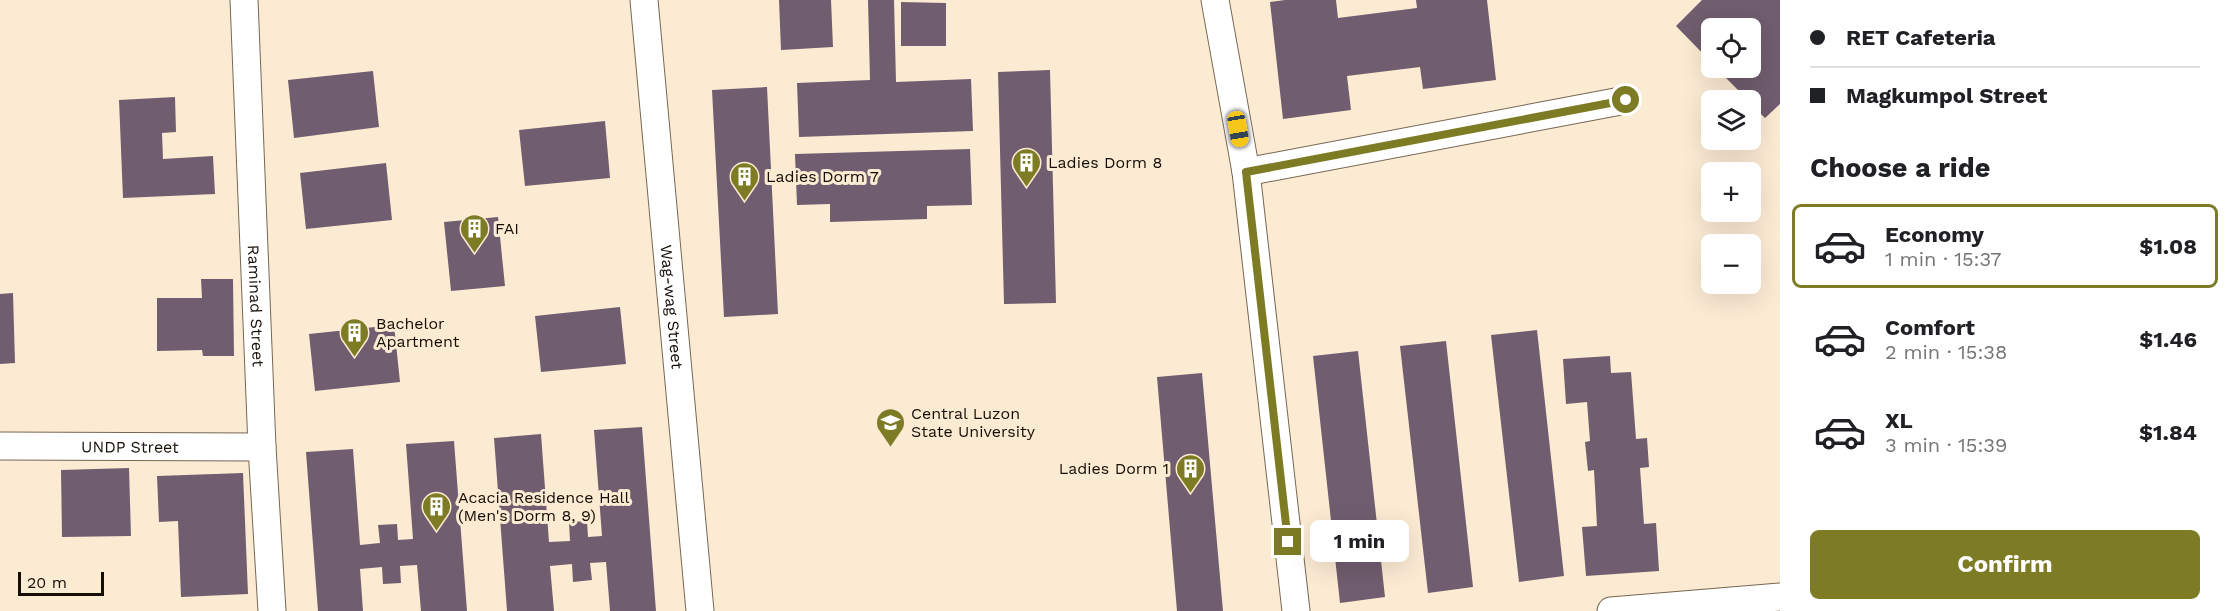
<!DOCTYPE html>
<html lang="en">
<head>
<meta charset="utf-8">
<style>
	body { margin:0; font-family:"Work Sans",sans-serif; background:#f6f6f6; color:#202124; height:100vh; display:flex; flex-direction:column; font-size:22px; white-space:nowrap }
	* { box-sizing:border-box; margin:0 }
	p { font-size:20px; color:#757577 }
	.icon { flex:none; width:33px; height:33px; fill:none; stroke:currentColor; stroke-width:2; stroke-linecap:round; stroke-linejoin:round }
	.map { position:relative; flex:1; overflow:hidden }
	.panel { display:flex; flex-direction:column; background:#fff; width:450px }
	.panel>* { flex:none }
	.hud { display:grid; align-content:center; height:132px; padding:0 30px; background:#fff }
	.controls { position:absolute; left:1701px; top:18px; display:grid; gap:12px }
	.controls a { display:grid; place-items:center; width:60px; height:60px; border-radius:9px; background:#fff; box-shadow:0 6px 24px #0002; font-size:30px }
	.scale { position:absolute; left:18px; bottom:15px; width:86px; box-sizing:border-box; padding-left:6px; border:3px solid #140e06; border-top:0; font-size:16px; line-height:21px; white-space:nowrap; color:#140e06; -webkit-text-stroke:4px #fcebd3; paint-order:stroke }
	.end { position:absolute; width:27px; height:27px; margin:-14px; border:8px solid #7d7b23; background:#fff; box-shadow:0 0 0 3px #fff }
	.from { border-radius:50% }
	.bubble { position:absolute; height:42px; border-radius:9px; background:#fff; box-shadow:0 6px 24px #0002; font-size:20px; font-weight:700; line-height:42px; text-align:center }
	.car { position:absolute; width:18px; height:36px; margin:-18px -9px; border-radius:8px; box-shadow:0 0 4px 2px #0007; background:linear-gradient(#f5c518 24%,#345 0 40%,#f5c518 0 76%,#345 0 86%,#f5c518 0) }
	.hud b { display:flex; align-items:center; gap:21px; height:57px; font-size:22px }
	.hud b+b { border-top:2px solid #e0e0e0 }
	.hud i { width:15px; height:15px; background:#202124 }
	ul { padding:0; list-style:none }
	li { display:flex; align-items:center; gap:18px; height:84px; margin:0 12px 9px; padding:0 18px; border:3px solid transparent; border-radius:9px }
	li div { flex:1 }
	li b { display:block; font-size:22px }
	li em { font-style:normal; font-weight:700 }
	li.active { border-color:#7d7b23 }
	li>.icon { width:54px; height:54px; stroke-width:1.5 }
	h2 { padding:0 30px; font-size:27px; line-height:72px }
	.cta { display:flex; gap:12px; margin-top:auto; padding:12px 30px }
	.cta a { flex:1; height:69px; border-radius:9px; background:#7d7b23; color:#fff; font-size:24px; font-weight:700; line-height:69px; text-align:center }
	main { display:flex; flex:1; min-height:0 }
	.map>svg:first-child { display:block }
</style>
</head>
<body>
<main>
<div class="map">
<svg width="1780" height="611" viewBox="0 0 1780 611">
	<rect width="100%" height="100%" fill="#fcebd3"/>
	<path fill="#705d6f" d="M 779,0 L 831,0 L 833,47 L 781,50 Z
		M 868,0 L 894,0 L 896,82 L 971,79 L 973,131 L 799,137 L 797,83 L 870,80 Z
		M 1285,0 L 1336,0 L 1338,18 L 1417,8 L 1416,0 L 1487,0 L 1496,80 L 1423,89 L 1420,67 L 1347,76 L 1351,110 L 1283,119 L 1270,2 Z
		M 1702,0 L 1780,0 L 1780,104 L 1765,118 L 1750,103 L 1750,100 L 1748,100 L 1716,68 L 1750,68 L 1750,28 L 1712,28 L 1712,63 L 1676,26 Z
		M 901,2 L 946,3 L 946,46 L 901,46 Z
		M 1050,70 L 1056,303 L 1004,304 L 998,72 Z
		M 373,71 L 379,127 L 294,138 L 288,80 Z
		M 767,87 L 778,314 L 724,317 L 712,90 Z
		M 175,97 L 176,132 L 162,133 L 163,159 L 213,156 L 215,194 L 123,198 L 119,100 Z
		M 605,121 L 610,178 L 525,186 L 519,130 Z
		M 970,149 L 972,205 L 927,206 L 927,219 L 830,222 L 830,204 L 797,205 L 795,154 Z
		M 386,163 L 392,220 L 306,229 L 300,173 Z
		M 498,217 L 505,286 L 451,291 L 444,222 Z
		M 201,279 L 233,279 L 234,356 L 203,356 L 202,350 L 157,351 L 157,298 L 202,298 Z
		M 13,293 L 15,363 L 0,364 L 0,294 Z
		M 620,307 L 626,364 L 541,372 L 535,316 Z
		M 394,325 L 400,382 L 315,391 L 309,334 Z
		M 1537,330 L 1564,576 L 1519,582 L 1491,335 Z
		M 1446,341 L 1473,587 L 1428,593 L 1400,346 Z
		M 1358,351 L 1385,597 L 1340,603 L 1313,356 Z
		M 1610,356 L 1611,373 L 1631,372 L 1636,439 L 1647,438 L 1649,467 L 1640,468 L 1644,524 L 1656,523 L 1659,571 L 1586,576 L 1582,527 L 1597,526 L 1594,470 L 1588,471 L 1585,442 L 1590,441 L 1587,402 L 1566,404 L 1563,359 Z
		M 1202,373 L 1223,611 L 1177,611 L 1157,377 Z
		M 642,427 L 656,611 L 610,611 L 606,562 L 590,563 L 592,580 L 573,582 L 572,564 L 550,566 L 554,611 L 507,611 L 494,438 L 541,434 L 549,542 L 570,541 L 569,522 L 587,521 L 588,537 L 602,536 L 594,430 Z
		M 454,441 L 467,611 L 421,611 L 417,565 L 400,566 L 401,583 L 383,584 L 382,567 L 360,569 L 363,611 L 318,611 L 306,452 L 353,449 L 360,545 L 380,543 L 378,525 L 397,524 L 398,540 L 413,539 L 406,444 Z
		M 129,468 L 131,536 L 62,537 L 61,470 Z
		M 243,473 L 248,594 L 181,597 L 178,521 L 159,522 L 157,476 Z"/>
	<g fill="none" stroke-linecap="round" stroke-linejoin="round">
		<defs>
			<g id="minor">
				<path id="s1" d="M 244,0 L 262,447 L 272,611"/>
				<path id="s2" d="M 644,0 L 700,611"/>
				<path d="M 1215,0 L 1246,172 L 1296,611"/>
				<path d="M 1246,172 L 1626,100"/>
				<path id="s3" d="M 0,446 L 262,447"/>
				<path d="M 1611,611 L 1780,597"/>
			</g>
		</defs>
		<use href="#minor" stroke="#766752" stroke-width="29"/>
		<use href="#minor" stroke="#fff" stroke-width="27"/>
	</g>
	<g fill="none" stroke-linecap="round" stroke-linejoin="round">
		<path stroke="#7d7b23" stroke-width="8" d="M 1288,542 L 1246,172 L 1626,100"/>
	</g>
	<defs>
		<symbol id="building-pin" viewBox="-11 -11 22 30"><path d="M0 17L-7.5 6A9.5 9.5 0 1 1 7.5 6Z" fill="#7d7b23" stroke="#fcebd3"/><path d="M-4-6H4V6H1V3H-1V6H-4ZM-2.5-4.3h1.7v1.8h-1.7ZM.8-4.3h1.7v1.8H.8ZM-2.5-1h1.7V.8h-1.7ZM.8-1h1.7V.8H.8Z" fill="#fff"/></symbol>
		<symbol id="university-pin" viewBox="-11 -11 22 30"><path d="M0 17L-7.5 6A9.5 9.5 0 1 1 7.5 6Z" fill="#7d7b23" stroke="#fcebd3"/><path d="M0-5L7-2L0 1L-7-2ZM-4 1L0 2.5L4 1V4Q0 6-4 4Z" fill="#fff"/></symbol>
	</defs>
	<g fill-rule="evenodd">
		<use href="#building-pin" x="1010" y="146" width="33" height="45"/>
		<use href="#building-pin" x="728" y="160" width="33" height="45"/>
		<use href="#building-pin" x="458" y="212" width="33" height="45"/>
		<use href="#building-pin" x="338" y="316" width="33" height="45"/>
		<use href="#university-pin" x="874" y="406" width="33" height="45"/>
		<use href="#building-pin" x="1174" y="452" width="33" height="45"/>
		<use href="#building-pin" x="420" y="490" width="33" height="45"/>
	</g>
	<g text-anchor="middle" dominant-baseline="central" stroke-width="6" stroke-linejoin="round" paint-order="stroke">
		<g font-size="16" fill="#140e06" stroke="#fcebd3" text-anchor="start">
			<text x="1048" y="162">Ladies Dorm 8</text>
			<text x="766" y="176">Ladies Dorm 7</text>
			<text x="495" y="228">FAI</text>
			<text x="376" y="323">Bachelor<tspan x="376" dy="18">Apartment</tspan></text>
			<text x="911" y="413">Central Luzon<tspan x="911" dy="18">State University</tspan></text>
			<text x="1169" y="468" text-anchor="end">Ladies Dorm 1</text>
			<text x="458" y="497">Acacia Residence Hall<tspan x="458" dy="18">(Men's Dorm 8, 9)</tspan></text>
		</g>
		<g font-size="16" fill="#140e06" stroke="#fcebd3">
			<text stroke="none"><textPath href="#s2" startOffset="308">Wag-wag Street</textPath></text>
			<text stroke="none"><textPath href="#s1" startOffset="306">Raminad Street</textPath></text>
			<text stroke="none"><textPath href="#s3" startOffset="130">UNDP Street</textPath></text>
		</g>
	</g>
</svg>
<div class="controls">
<a><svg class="icon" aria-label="locate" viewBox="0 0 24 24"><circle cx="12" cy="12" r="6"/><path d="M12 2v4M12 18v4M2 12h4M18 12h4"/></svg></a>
<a><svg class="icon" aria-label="layers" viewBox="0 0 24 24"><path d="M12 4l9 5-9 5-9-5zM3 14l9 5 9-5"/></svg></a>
<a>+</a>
<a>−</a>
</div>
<div class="scale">20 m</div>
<i class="end from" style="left:1626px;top:100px"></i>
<i class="end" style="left:1288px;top:542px"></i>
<div class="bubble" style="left:1310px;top:520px;width:99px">1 min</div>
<i class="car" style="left:1238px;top:129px;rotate:170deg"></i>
</div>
<section class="panel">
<div class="hud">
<b><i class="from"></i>RET Cafeteria</b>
<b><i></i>Magkumpol Street</b>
</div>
<h2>Choose a ride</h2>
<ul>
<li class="active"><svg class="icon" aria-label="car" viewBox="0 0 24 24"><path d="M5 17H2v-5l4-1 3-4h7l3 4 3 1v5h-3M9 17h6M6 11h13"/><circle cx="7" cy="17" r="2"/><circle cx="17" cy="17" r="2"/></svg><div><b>Economy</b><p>1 min · 15:37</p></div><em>$1.08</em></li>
<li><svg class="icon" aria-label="car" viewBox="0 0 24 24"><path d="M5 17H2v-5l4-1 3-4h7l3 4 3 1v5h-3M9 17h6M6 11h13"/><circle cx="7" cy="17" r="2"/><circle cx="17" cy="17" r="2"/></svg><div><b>Comfort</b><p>2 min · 15:38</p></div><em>$1.46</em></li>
<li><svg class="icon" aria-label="car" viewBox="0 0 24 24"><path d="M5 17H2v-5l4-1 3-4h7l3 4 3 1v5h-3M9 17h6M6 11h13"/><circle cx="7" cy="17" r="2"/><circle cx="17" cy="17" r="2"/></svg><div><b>XL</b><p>3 min · 15:39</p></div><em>$1.84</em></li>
</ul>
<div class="cta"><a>Confirm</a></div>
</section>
</main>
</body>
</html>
